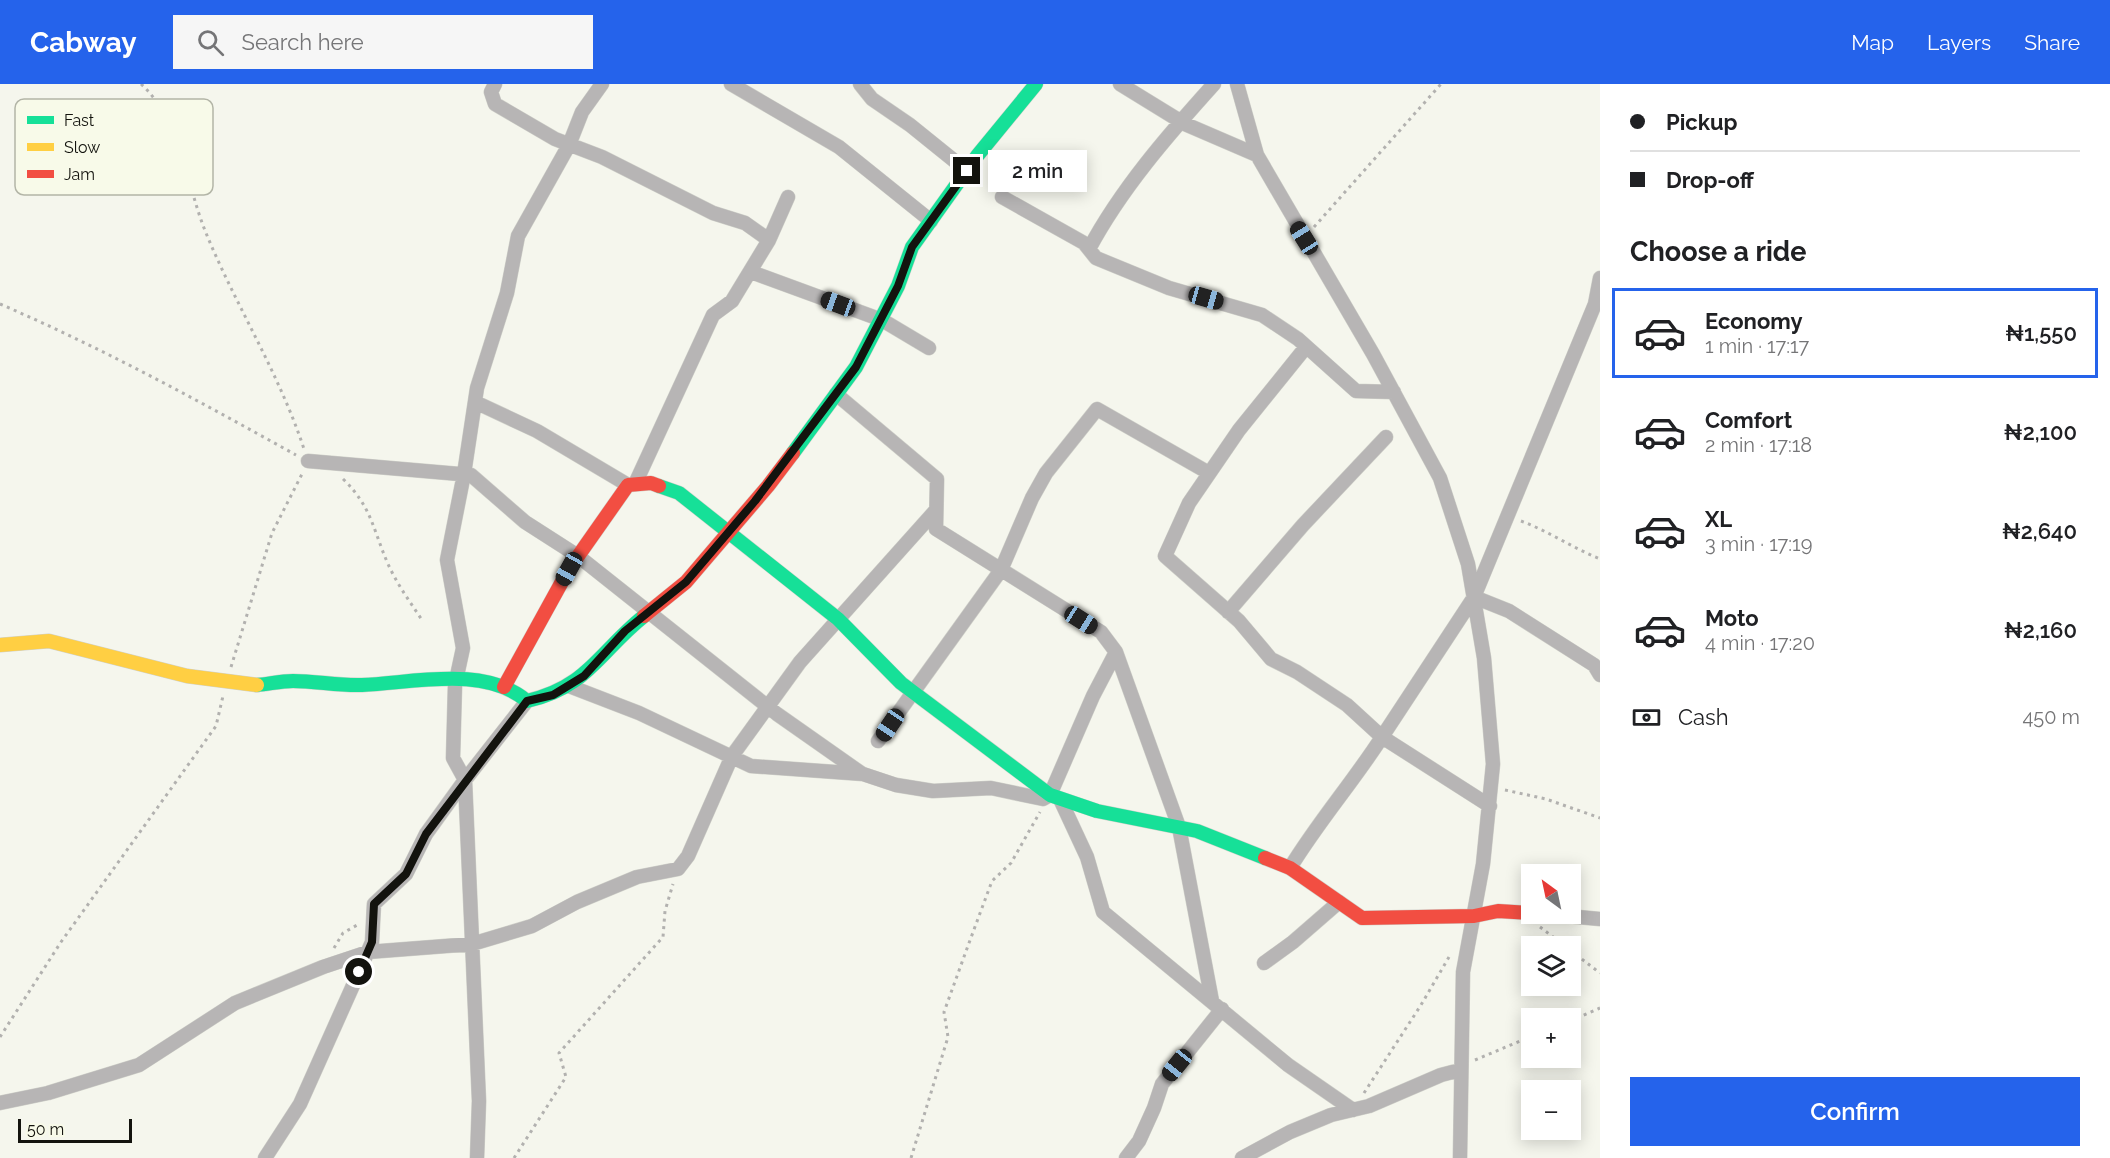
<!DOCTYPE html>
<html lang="en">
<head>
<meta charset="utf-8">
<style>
	body { margin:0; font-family:Raleway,sans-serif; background:#f6f6f6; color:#202124; height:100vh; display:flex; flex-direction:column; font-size:22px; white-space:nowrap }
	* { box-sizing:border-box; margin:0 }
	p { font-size:20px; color:#757577 }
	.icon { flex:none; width:33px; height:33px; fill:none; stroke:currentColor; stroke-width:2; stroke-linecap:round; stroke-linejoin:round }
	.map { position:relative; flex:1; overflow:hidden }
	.drawer { display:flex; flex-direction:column; background:#fff; width:510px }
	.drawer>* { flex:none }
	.top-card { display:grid; align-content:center; height:132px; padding:0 30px; background:#fff }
	.needle { width:39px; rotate:327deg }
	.fabs { position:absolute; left:1521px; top:780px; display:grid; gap:12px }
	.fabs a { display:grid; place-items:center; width:60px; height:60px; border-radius:0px; background:#fff; box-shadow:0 3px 15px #0003; font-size:30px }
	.scale { position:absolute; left:18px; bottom:15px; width:114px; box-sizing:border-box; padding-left:6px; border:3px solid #13130e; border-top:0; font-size:16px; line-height:21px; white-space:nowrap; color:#13130e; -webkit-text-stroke:4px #f8fae9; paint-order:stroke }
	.end { position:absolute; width:27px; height:27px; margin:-14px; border:8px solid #13130e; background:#fff; box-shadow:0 0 0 3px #fff }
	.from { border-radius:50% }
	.bubble { position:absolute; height:42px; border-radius:0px; background:#fff; box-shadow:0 3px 15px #0003; font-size:20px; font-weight:600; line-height:42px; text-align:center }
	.car { position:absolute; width:18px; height:36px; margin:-18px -9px; border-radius:8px; box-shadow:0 0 4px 2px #0007; background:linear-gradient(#222 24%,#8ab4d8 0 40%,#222 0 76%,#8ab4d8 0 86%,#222 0) }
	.top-card b { display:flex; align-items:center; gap:21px; height:57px; font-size:22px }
	.top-card b+b { border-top:2px solid #e0e0e0 }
	.top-card i { width:15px; height:15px; background:#202124 }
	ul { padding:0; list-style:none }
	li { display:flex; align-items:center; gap:18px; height:90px; margin:0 12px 9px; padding:0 18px; border:3px solid transparent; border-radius:0px }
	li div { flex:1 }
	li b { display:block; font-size:22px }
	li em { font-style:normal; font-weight:600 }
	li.active { border-color:#2563eb }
	li>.icon { width:54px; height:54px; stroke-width:1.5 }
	h2 { padding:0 30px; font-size:27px; line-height:72px }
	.pay { display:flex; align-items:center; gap:15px; height:66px; padding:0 30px; font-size:22px }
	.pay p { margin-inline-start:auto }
	.action { display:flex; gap:12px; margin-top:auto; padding:12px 30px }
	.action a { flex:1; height:69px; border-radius:0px; background:#2563eb; color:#fff; font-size:24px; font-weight:600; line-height:69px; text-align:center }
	header { display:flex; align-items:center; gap:36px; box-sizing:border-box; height:84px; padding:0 30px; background:#2563eb; color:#fff }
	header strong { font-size:28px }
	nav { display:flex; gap:33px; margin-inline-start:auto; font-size:21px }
	.search { width:420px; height:54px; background:#f6f6f6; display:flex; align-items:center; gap:15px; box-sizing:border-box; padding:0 21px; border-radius:0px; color:#757577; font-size:22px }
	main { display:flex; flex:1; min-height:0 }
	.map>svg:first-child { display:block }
</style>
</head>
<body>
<header>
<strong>Cabway</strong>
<div class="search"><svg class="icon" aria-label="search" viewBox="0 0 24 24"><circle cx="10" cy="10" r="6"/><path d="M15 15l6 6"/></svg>Search here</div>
<nav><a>Map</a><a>Layers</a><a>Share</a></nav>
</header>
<main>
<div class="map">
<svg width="1600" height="1074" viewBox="0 0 1600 1074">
	<rect width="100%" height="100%" fill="#f5f6ed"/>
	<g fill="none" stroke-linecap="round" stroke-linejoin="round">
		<defs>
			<path id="street" d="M 495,0 L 491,8 L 495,20 L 555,55 L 602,73 L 713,129 L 745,139 L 769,156 L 732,217 L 713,231 L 635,400
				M 731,0 L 839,63 L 931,137
				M 860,0 L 872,15 L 910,41 L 967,87
				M 1120,0 L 1185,40 L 1257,71
				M 1237,0 L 1257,71 L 1373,270 L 1440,394 L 1468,480 L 1484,574 L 1493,680 L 1483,780 L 1463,888 L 1460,1074
				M 1002,113 L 1084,159 L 1096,174 L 1169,204 L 1262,231 L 1298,255 L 1356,307 L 1394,308
				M 769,156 L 788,113
				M 1089,165 C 1121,105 1168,51 1214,0
				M 751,188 L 882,236 L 929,264
				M 836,310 L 937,395 L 936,445 L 1101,548 L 1116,568 L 1179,743 L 1212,917
				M 475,318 L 537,347 L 628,401
				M 308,377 L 471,391 L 525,438 L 578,472 L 777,630 L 861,689
				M 1474,513 L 1509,527 L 1594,581 L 1600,591
				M 1228,528 L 1303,441 L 1386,353
				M 569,602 L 639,629 L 751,682 L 863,690 L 896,701 L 933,707 L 991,704 L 1043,715 L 1050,711 L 1093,612 L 1116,568
				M 878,657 L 1001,486 L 1032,414 L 1046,389 L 1097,325 L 1209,389
				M 1060,715 L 1087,773 L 1103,828 L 1288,981 L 1353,1026
				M 1490,722 L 1382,653 L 1474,513 L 1595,220 L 1600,194
				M 1290,784 C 1318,738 1353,698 1382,653 L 1347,621 L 1297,588 L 1271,575 L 1239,537 L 1165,472 L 1189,419 L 1239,346 L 1306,263
				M 1546,830 L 1600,835
				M 1264,879 L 1293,858 L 1339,818
				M 0,1019 L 48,1009 L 139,981 L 235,919 L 323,883 L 368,868 L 472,860 L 532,842 L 577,818 L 637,793 L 678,785 L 688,772 L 732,672 L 800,578 L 936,426
				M 265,1074 L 300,1020 L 359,888 L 372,858 L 374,820 L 406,790 L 426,750 L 465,696 L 453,674 L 455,601 L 463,564 L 447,476 L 464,390 L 477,304 L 507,209 L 518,152 L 569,61 L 582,28 L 602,0
				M 477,1074 L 479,1017 L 465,696 L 527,617
				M 1126,1074 L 1139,1057 L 1154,1024 L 1162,1000 L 1222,925
				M 1242,1074 L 1290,1048 L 1331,1031 L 1369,1022 L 1441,991 L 1460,986"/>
			<path id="fast" d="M 793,369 L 856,283 L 898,202 L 912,163 L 977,72 L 1036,0
				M 659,402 L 679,409 L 838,535 L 901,599 L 1050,711 L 1097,727 L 1197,747 L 1265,774
				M 257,601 C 269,600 281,597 293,597 C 316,597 339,602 362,601 C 414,599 484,581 527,617 C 588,603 599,568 644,532"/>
			<path id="slow" d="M 0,561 L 49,557 L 187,592 L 257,601"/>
			<path id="jam" d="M 644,532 L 686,498 L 768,402 L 793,369
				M 504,603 L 569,485 L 628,401 L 651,399 L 659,402
				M 1265,774 L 1290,784 L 1362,834 L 1474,832 L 1498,827 L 1532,829"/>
		</defs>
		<use href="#street" stroke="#d0d1ca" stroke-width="15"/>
		<use href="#fast" stroke="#d0d1ca" stroke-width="15"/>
		<use href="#slow" stroke="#d0d1ca" stroke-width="15"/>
		<use href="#jam" stroke="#d0d1ca" stroke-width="15"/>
		<path stroke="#b2b1af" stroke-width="3" stroke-dasharray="3 4.5" stroke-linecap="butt" d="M 141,0 C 183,39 185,98 206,149 C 236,222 279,289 304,365
			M 1314,143 L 1441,0
			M 0,220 C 102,264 199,317 296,371
			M 343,395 C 372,423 373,446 388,480 C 397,500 410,518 422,536
			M 1521,437 C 1548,447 1573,464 1600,475
			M 231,583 L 272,449 L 302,390
			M 1505,706 L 1546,715 L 1600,734
			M 1540,843 L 1565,862
			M 334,864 L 343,849 L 359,840
			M 1570,866 L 1600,889
			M 1570,937 L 1600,924
			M 0,953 L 61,858 L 216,642 L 223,612
			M 1475,976 L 1532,952
			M 1364,1009 L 1421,921 L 1449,873
			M 514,1074 L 566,993 L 559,969 L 663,853 L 665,827 L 673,800
			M 911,1074 L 948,953 L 944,928 L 969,859 L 992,797 L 1011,779 L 1040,728"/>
		<use href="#street" stroke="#b7b5b5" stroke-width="14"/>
		<use href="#fast" stroke="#16e098" stroke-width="14"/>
		<use href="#slow" stroke="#ffcf43" stroke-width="14"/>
		<use href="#jam" stroke="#f24e42" stroke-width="14"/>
	</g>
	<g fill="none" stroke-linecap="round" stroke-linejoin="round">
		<path stroke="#13130e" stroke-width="8" d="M 359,888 L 372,858 L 374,820 L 406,790 L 426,750 L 527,617 L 553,611 L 584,592 L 625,547 L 686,498 L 755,417 L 856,283 L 898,202 L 912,163 L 967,87"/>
	</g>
	<rect x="15" y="15" width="198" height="96" rx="9" fill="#f8fae9" stroke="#b3b5a7" stroke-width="1.5"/>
	<rect x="27" y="32" width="27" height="8" fill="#16e098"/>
	<rect x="27" y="59" width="27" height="8" fill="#ffcf43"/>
	<rect x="27" y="86" width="27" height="8" fill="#f24e42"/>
	<g font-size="16" fill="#13130e">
		<text x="64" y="42">Fast</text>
		<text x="64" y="69">Slow</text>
		<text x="64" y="96">Jam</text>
	</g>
</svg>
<div class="fabs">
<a><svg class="needle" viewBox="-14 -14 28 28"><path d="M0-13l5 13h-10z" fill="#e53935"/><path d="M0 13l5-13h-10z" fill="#757577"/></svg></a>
<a><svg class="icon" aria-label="layers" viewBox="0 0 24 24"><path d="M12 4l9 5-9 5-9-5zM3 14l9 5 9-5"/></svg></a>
<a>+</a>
<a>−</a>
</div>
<div class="scale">50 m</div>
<i class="end from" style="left:359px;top:888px"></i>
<i class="end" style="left:967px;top:87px"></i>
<div class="bubble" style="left:988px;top:66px;width:99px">2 min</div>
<i class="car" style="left:1304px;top:154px;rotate:328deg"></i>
<i class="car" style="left:1206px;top:214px;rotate:106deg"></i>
<i class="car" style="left:838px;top:220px;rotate:290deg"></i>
<i class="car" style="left:569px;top:485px;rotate:209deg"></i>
<i class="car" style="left:1081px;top:536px;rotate:122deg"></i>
<i class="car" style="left:890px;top:641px;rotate:214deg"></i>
<i class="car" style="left:1177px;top:981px;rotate:219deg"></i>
</div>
<section class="drawer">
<div class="top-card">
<b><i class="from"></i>Pickup</b>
<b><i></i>Drop-off</b>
</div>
<h2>Choose a ride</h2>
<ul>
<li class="active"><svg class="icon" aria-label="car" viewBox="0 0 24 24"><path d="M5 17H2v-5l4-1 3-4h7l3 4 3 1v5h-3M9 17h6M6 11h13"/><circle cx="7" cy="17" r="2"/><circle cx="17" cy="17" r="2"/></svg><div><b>Economy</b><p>1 min · 17:17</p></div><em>₦1,550</em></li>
<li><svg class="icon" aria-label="car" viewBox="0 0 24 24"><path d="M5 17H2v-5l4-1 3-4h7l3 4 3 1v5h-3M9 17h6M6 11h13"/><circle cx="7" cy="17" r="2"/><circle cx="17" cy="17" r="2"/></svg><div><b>Comfort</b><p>2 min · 17:18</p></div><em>₦2,100</em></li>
<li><svg class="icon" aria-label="car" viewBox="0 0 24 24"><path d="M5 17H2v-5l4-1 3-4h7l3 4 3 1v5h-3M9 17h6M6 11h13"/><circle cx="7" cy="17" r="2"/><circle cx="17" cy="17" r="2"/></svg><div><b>XL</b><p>3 min · 17:19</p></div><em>₦2,640</em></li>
<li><svg class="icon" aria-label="car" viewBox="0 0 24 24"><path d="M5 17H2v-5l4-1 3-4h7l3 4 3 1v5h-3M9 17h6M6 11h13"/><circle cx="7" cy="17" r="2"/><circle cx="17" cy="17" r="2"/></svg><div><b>Moto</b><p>4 min · 17:20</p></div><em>₦2,160</em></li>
</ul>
<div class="pay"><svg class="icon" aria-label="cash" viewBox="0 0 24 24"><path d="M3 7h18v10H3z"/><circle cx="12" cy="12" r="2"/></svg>Cash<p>450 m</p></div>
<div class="action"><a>Confirm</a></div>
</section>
</main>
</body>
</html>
